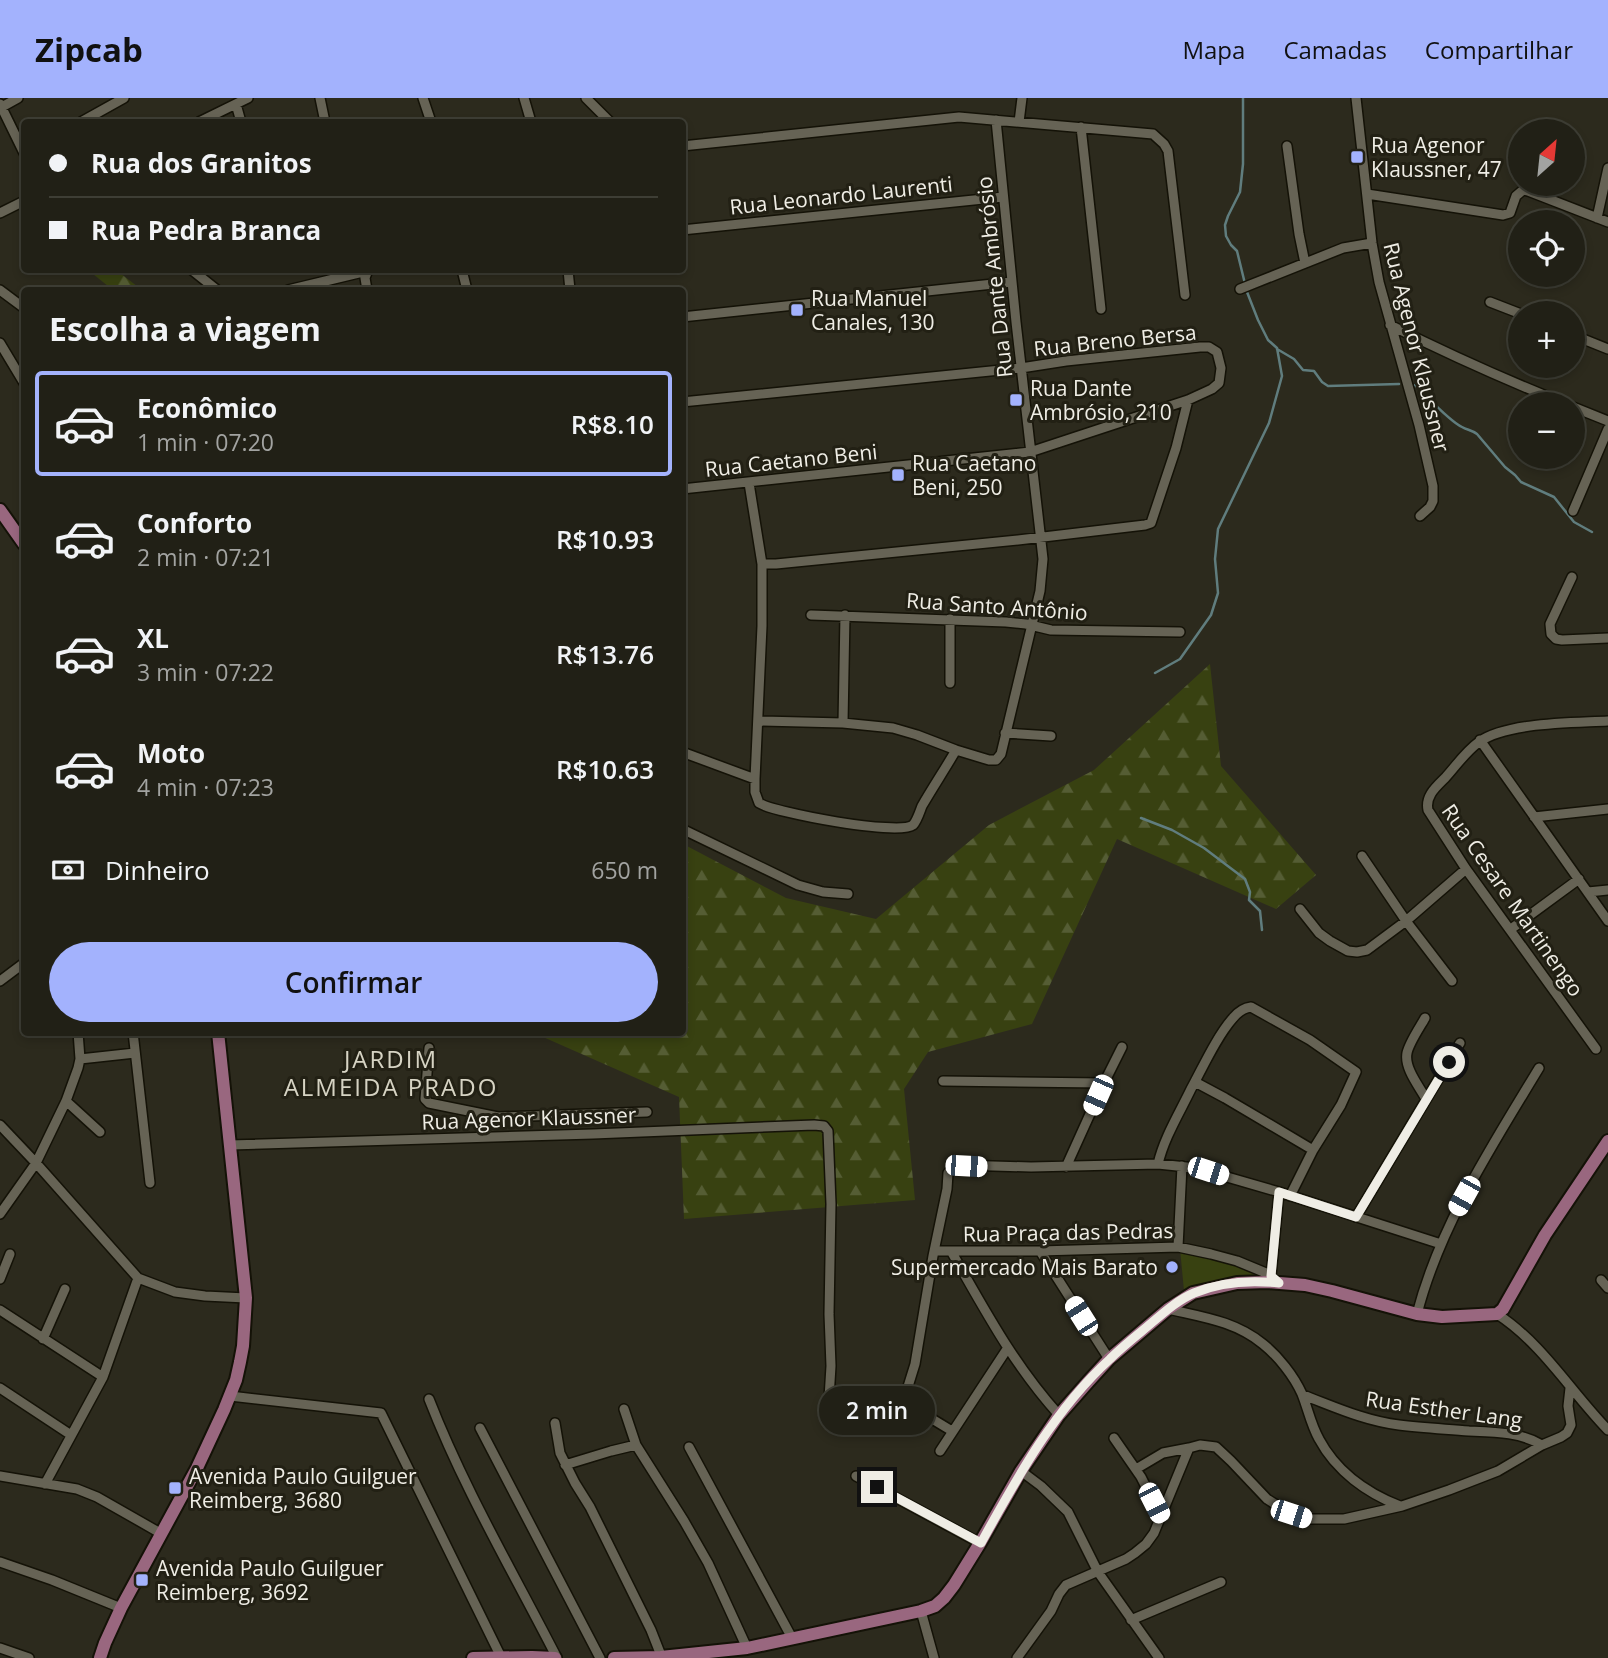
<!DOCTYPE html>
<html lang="pt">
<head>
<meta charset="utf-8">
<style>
	body { margin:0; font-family:"Open Sans",sans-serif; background:#2d2d23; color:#f1f3f6; height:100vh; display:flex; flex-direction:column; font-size:26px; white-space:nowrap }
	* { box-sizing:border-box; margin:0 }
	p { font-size:23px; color:#a2a3a1 }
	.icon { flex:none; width:38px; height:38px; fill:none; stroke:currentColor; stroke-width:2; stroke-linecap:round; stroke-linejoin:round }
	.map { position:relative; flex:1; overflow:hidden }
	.details { position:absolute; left:21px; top:189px; width:665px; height:749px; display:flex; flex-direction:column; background:#212016; border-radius:7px; box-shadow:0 4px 10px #0003,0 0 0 2px #3e3e35 }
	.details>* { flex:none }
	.guide { position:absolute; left:21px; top:21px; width:665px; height:154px; border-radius:7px; box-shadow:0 4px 10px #0003,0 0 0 2px #3e3e35; display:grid; align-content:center; height:154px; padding:0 28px; background:#212016 }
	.needle { width:46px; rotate:27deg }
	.fabs { position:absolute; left:1508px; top:21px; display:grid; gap:14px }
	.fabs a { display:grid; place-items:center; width:77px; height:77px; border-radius:50%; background:#212016; box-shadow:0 4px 10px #0003,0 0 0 2px #3e3e35; font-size:35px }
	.end { position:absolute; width:32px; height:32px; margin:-16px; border:9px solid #efede5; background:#111; box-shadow:0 0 0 4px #111 }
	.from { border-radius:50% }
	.bubble { position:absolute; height:49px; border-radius:24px; background:#212016; box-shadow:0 4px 10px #0003,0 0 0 2px #3e3e35; font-size:23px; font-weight:600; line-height:49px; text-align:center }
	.car { position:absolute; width:21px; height:42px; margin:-21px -10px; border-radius:9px; box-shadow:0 0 5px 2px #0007; background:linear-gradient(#fff 24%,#345 0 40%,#fff 0 76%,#345 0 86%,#fff 0) }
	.guide b { display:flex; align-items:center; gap:24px; height:66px; font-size:26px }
	.guide b+b { border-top:2px solid #3e3e35 }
	.guide i { width:18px; height:18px; background:#f1f3f6 }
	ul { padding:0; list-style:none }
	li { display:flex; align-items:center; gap:21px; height:105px; margin:0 14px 10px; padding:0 14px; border:4px solid transparent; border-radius:7px }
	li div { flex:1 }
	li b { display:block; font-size:26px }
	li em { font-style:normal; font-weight:600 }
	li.current { border-color:#a3b2fd }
	li>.icon { width:63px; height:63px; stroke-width:1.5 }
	h2 { padding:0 28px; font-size:32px; line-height:84px }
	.pay { display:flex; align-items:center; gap:18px; height:77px; padding:0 28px; font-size:26px }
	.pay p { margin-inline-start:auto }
	.cta { display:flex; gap:14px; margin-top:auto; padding:14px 28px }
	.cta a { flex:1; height:80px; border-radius:42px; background:#a3b2fd; color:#111; font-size:28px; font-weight:600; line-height:80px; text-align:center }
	header { display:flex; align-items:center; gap:42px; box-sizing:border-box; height:98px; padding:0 35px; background:#a3b2fd; color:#111 }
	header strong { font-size:33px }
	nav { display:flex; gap:38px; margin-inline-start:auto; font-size:24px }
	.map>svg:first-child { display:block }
</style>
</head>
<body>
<header>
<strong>Zipcab</strong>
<nav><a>Mapa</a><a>Camadas</a><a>Compartilhar</a></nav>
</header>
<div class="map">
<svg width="1608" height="1560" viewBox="0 0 1608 1560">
	<defs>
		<pattern id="forest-firs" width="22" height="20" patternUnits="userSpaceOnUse" patternTransform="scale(1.75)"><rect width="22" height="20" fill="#384111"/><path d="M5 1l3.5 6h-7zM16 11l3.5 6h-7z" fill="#555d34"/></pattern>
	</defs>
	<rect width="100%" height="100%" fill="#2c2a1d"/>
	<path fill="url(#forest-firs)" d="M 88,172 L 116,172 L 142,192 L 113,192 Z
		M 1210,566 L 1221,668 L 1316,777 L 1276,811 L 1117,741 L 1032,926 L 928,954 L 904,991 L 915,1102 L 684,1121 L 679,999 L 534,935 L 682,934 L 683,746 L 786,800 L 876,821 L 989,727 L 1094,672 Z"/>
	<path fill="#384111" d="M 1180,1151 L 1211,1157 L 1273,1182 L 1195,1189 L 1184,1193 Z"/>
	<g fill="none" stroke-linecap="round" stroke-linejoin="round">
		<path stroke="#607d7e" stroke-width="2.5" d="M 1277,251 L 1294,261 L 1303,272 L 1314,273 L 1322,284 L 1328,288 L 1399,286
			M 1415,287 C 1427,298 1448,322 1462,329 C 1467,332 1472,332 1477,336 L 1505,369 L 1515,377 L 1521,384 L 1554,399 L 1574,424 L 1592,434
			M 1155,575 L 1180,561 L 1211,517 L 1218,495 L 1215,461 L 1218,431 L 1269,325 L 1282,278 L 1277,250 L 1268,242 L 1258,222 L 1247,194 L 1237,153 L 1231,147 L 1226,138 L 1225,127 L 1228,118 L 1240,94 L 1243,66 L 1243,0
			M 1141,720 L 1172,732 L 1204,750 L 1245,781 L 1250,794 L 1249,802 L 1260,813 L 1262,832"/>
		<defs>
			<path id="minor" d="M 320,0 L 325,24
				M 423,0 L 431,24
				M 524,0 L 531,24
				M 586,0 L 610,24
				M 1356,0 L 1372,145 L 1379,184 L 1419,327 L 1433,388 L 1433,403 L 1430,409 L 1420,418
				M 0,6 L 24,55
				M 236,6 L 241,24
				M 0,10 L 18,0
				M 81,24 L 124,0
				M 199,24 L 248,0
				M 1019,24 L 1022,0
				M 1081,29 L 1101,211
				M 682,48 L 959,19 L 1153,36 L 1164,46 L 1168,53 L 1185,197
				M 1287,48 L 1299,136 L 1305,165
				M 1367,96 L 1503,117 L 1510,115 L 1516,98 L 1523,92 L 1528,93 L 1608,124
				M 0,115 L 24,103
				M 1597,120 L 1608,70
				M 682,132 L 1003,99
				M 192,172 L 217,192
				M 462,172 L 467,192
				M 568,172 L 570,192
				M 1240,191 L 1343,150 L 1372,145
				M 0,192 L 24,210
				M 288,192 L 367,173
				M 367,192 L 365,180 L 368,172
				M 1490,204 L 1521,216
				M 682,219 L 1012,184
				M 1390,227 C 1448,256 1506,282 1566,306
				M 1573,237 L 1608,251
				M 0,245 L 24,285
				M 682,304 L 1021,270 L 1066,263 L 1200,249 L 1209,249 L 1217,254 L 1221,270 L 1219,285 L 1212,291 L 1188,302 L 1030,354 L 682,391
				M 1573,309 L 1608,323
				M 749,385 L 762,466 L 776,466 L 1018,442 L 1145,427 L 1151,425 L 1176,350 L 1188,302
				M 1573,413 L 1608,331
				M 762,466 L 762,528 L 755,681 L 755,694 L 759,705 C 775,715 899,738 913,727 C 917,723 920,713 922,708 C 933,689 945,671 956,652
				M 1572,479 L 1550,526 L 1551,536 L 1556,541 L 1562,542 L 1608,540
				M 811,517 L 1006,524 L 1026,526 L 1051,532 L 1180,534
				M 950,585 L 950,521
				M 758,623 L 843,625 L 893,630 L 917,637 L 956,652 L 989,662 L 996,662 L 1001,656 L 1040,493 L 1043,461 L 1016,224 L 996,22
				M 843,625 L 845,517
				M 1005,635 L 1051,638
				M 1480,642 L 1608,823
				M 682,654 L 755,681
				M 1534,719 L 1608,711
				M 682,731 L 798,787 L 823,794 L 848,796
				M 1362,758 L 1406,823 L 1452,883
				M 1588,794 L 1608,792
				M 1300,811 L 1319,835 L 1330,843 L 1348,853 L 1357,854 L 1367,852 L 1406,823 L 1466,771
				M 1511,831 L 1579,781
				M 0,883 L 24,865
				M 1425,920 C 1420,929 1409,945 1407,955 C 1404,970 1419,988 1426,1001
				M 133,934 L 150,1085
				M 429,950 L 425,1001 L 429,1005 L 498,1019 L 647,1014
				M 1596,951 L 1466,771 L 1428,712 C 1425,698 1436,689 1445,680 C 1456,668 1466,653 1479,644 C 1507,624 1574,625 1608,623
				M 80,961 L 135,955
				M 943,983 L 1104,985 L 1066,1069
				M 1195,984 L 1225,1000 L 1313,1052
				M 1104,985 L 1122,949
				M 66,1003 L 100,1034
				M 0,1027 L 36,1065 L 138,1180 L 175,1194 L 205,1198 L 246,1200
				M 230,1047 L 593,1036 L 814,1027 L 824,1028 L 828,1033 L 831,1106 L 829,1216 L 831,1268 L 828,1316
				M 1158,1066 C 1164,1040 1179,1016 1191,991 C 1203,969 1217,938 1233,920 C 1238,914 1243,910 1251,909 L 1310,942 L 1356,974 L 1341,1007 L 1313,1052 L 1290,1098
				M 0,1116 L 36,1065 L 66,1003 L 78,970 L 80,961 L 78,934
				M 1356,1119 L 1460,945
				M 1178,1149 L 1182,1068
				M 934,1153 L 1040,1153 L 1178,1149 L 1211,1156 L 1237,1163 L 1266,1175 L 1279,1185
				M 951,1153 C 985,1212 1013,1266 1059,1317
				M 1040,1153 L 1109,1261
				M 1271,1178 L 1279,1094
				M 0,1181 L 10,1156
				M 1601,1182 L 1608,1190
				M 1168,1211 C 1202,1219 1235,1223 1263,1246 C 1278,1258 1294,1278 1302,1296 C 1308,1311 1311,1327 1319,1341 C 1336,1373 1367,1395 1400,1408
				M 0,1212 L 103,1279
				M 1417,1216 C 1440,1127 1492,1048 1539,970
				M 1497,1216 C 1542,1245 1571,1294 1608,1332
				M 43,1241 L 65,1191
				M 0,1290 L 71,1337
				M 1303,1297 C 1335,1309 1365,1323 1399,1327 C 1422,1330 1446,1331 1469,1333 C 1494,1334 1520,1334 1542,1347
				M 230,1298 L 381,1315 L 501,1559
				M 429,1301 C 464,1391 513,1474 557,1560
				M 624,1311 L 636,1347 L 684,1423 L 708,1465 L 747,1550
				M 555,1325 L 560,1355 L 575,1385 L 590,1409 L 651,1532 L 662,1560
				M 480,1330 L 600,1560
				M 952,1333 L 914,1310 L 906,1302 L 906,1295 L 915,1266 L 933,1158 L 947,1091 L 948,1075 L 953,1069 L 960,1067 L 1031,1069 L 1158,1066 L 1196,1070 L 1279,1094 L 1441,1146
				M 1114,1340 L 1141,1379 L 1161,1419
				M 689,1349 L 792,1540
				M 940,1353 L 1007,1251
				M 565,1367 L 611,1353 L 636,1347
				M 1136,1371 L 1163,1355 L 1189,1350
				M 1021,1373 L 1041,1388 L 1068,1414 L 1098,1474 L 1159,1560
				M 0,1378 L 77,1391 L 97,1399 L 162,1436
				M 856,1378 L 980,1445
				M 45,1386 L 103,1279 L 138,1180
				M 0,1464 L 52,1482 L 121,1510
				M 921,1513 L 934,1560
				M 1131,1522 L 1221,1484
				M 0,1550 L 29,1560
				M 1017,1560 L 1051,1513 L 1059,1496 L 1066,1487 L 1126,1461 L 1135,1455 L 1146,1446 L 1154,1435 L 1189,1350 L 1200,1347 L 1216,1349 L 1231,1363 L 1267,1401 L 1291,1416 L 1307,1421 L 1344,1421 L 1402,1408 L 1449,1392 L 1498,1373 L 1542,1347 L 1561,1339 L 1567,1335 L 1571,1327 L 1568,1308 L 1570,1290"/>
			<path id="major" d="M 0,412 L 24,446
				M 100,1560 L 105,1545 L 121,1510 L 197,1370 L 224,1312 L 236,1282 L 240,1264 L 243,1248 L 246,1200 L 218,934
				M 473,1560 L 532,1559 L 555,1560
				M 614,1560 L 661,1559 L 747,1550 L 921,1513 L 935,1508 L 944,1500 L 954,1487 L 980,1445 L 1021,1373 L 1059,1317 L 1088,1284 L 1109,1261 L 1168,1211 L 1193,1195 L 1237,1185 L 1267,1184 L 1305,1187 L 1332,1193 L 1417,1216 L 1442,1219 L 1497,1216 L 1503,1211 L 1545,1137 L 1608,1043"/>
		</defs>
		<use href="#minor" stroke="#141207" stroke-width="12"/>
		<use href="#major" stroke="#141207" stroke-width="16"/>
		<use href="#minor" stroke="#666355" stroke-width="9"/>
		<use href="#major" stroke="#99677f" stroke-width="12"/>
	</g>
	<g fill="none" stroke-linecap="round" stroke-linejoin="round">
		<path stroke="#efede5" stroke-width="9" d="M 877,1389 L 981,1445 C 1017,1380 1054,1312 1110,1261 C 1120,1251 1131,1242 1142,1233 C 1158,1220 1175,1203 1194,1195 C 1220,1184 1251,1182 1279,1185 L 1271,1178 L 1279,1094 L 1356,1119 L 1449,964"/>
	</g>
	<g fill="#a3b2fd" stroke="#222014" stroke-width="2.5">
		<rect x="1350" y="52" width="14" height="14" rx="3.5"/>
		<rect x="790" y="205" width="14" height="14" rx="3.5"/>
		<rect x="1009" y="295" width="14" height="14" rx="3.5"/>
		<rect x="891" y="370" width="14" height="14" rx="3.5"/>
		<circle cx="1172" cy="1169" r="7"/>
		<rect x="168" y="1383" width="14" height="14" rx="3.5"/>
		<rect x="135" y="1475" width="14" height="14" rx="3.5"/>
	</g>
	<g text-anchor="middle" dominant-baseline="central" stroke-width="6" stroke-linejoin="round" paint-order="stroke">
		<g font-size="21" fill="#efede5" stroke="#222014" text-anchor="start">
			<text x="1371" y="47">Rua Agenor<tspan x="1371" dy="24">Klaussner, 47</tspan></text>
			<text x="811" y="200">Rua Manuel<tspan x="811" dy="24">Canales, 130</tspan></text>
			<text x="1030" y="290">Rua Dante<tspan x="1030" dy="24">Ambrósio, 210</tspan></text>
			<text x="912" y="365">Rua Caetano<tspan x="912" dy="24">Beni, 250</tspan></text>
			<text x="1158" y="1169" text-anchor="end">Supermercado Mais Barato</text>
			<text x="189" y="1378">Avenida Paulo Guilguer<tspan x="189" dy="24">Reimberg, 3680</tspan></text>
			<text x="156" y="1470">Avenida Paulo Guilguer<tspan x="156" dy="24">Reimberg, 3692</tspan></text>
		</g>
		<g font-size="21" fill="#efede5" stroke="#222014">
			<text transform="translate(841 97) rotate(-6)">Rua Leonardo Laurenti</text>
			<text transform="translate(994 179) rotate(-96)">Rua Dante Ambrósio</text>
			<text transform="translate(1115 242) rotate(-6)">Rua Breno Bersa</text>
			<text transform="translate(1417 249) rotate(76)">Rua Agenor Klaussner</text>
			<text transform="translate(791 362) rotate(-6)">Rua Caetano Beni</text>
			<text transform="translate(997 508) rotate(4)">Rua Santo Antônio</text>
			<text transform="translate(1513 802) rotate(55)">Rua Cesare Martinengo</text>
			<text transform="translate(529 1020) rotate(-2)">Rua Agenor Klaussner</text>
			<text transform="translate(1068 1134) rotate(-1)">Rua Praça das Pedras</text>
			<text transform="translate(1444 1311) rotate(8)">Rua Esther Lang</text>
		</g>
		<g font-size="24" letter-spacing="2" fill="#d6d3c3" stroke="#222014">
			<text x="391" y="960">JARDIM<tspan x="391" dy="28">ALMEIDA PRADO</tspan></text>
		</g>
	</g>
</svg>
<div class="fabs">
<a><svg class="needle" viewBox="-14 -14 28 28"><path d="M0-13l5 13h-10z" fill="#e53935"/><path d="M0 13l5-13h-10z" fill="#a2a3a1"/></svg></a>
<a><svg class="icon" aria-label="locate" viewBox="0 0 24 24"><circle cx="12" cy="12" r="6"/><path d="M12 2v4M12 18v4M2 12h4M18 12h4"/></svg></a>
<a>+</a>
<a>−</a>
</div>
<i class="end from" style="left:1449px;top:964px"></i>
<i class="end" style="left:877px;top:1389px"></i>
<div class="bubble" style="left:819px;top:1288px;width:116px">2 min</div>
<i class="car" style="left:1098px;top:997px;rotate:204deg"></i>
<i class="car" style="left:966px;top:1068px;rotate:93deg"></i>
<i class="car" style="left:1208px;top:1073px;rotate:108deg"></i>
<i class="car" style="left:1464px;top:1098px;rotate:209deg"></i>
<i class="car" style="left:1081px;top:1218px;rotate:328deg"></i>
<i class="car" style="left:1154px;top:1405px;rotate:153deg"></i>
<i class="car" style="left:1291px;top:1416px;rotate:108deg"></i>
<div class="guide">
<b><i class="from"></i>Rua dos Granitos</b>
<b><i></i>Rua Pedra Branca</b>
</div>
<section class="details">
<h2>Escolha a viagem</h2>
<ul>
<li class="current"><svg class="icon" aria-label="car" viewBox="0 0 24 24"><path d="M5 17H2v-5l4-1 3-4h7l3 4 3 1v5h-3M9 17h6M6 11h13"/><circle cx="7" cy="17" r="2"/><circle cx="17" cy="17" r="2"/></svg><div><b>Econômico</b><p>1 min · 07:20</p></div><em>R$8.10</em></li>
<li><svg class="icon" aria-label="car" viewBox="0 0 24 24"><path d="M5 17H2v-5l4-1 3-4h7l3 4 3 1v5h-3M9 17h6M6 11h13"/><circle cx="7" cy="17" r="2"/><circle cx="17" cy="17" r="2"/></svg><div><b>Conforto</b><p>2 min · 07:21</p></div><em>R$10.93</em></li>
<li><svg class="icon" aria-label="car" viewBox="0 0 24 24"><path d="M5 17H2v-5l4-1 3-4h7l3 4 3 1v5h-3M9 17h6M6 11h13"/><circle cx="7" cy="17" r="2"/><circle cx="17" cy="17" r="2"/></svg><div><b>XL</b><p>3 min · 07:22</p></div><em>R$13.76</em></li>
<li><svg class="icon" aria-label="car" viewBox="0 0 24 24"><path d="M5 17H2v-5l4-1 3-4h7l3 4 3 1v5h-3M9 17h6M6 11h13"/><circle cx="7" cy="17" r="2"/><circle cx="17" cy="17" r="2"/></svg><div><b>Moto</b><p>4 min · 07:23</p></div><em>R$10.63</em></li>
</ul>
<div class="pay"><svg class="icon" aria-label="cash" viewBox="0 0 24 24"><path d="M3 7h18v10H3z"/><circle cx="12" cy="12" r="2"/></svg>Dinheiro<p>650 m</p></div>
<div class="cta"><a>Confirmar</a></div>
</section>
</div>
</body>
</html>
